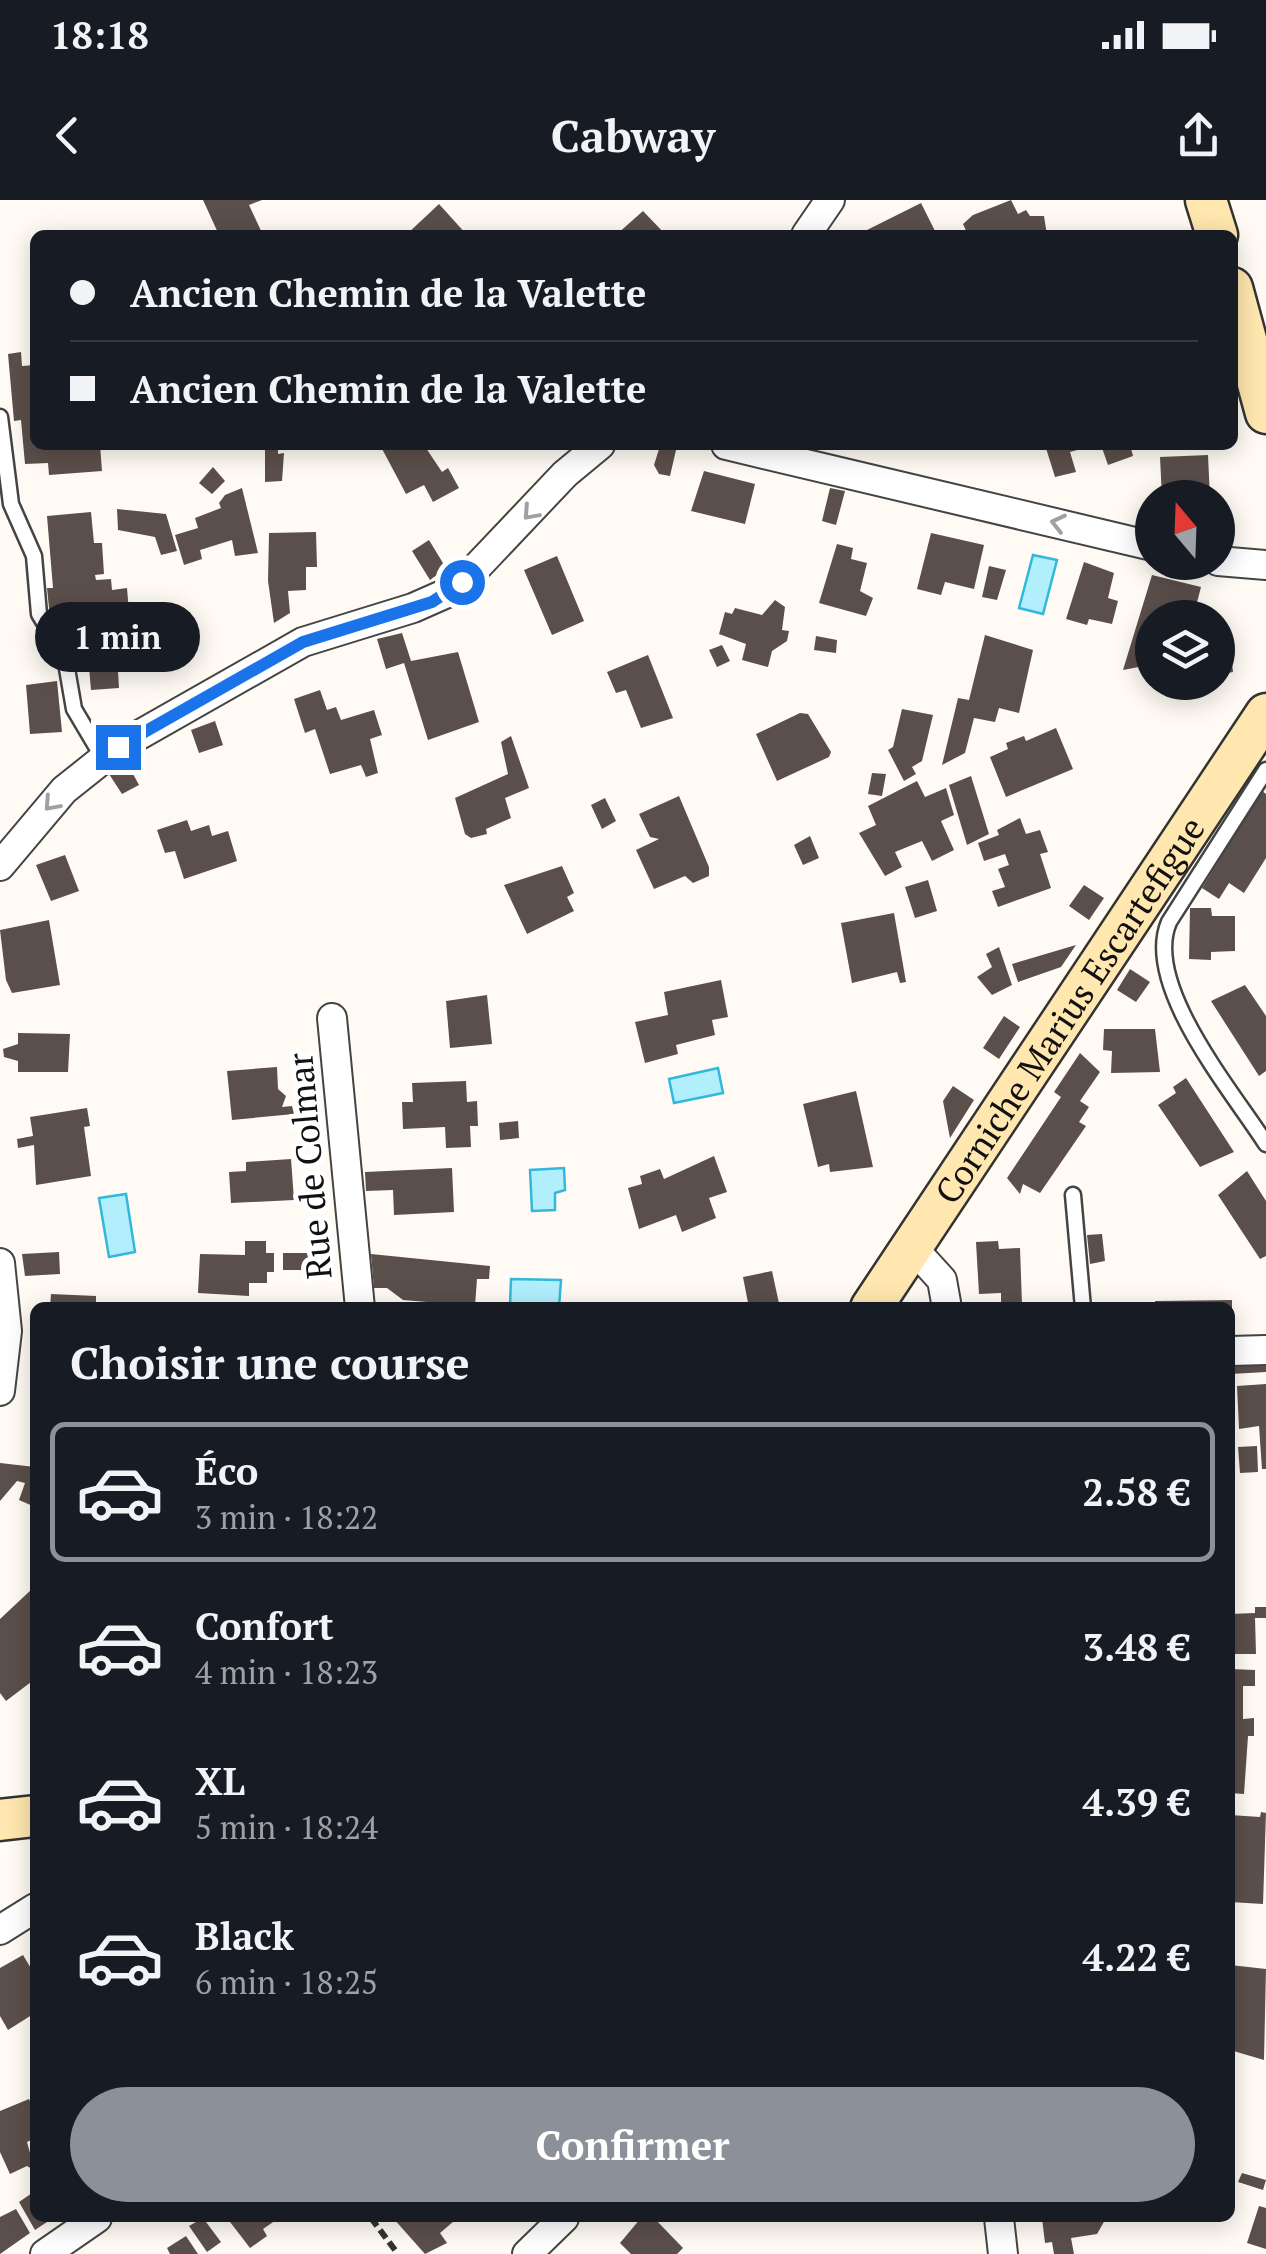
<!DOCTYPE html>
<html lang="fr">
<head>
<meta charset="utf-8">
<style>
	body { margin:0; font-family:"PT Serif",serif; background:#242831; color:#f1f3f6; height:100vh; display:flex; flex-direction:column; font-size:38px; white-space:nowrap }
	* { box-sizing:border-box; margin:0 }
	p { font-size:32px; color:#9ea1a6 }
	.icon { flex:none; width:55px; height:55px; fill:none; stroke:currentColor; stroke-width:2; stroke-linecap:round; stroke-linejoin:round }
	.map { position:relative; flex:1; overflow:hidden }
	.sheet { position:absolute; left:30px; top:1102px; width:1205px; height:920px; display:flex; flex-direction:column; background:#171b24; border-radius:15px; box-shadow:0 5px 25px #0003 }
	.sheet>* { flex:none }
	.guide { position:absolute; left:30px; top:30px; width:1208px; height:220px; border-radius:15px; box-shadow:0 5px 25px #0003; display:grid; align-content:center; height:220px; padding:0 40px; background:#171b24 }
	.needle { width:65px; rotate:341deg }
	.controls { position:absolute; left:1135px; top:280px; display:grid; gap:20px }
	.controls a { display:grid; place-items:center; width:100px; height:100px; border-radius:50%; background:#171b24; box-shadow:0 5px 25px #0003; font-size:50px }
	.end { position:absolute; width:45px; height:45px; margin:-22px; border:12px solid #1a73e8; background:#fff; box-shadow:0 0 0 5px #fff }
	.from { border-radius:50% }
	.bubble { position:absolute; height:70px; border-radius:35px; background:#171b24; box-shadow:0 5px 25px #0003; font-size:32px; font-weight:700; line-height:70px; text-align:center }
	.guide b { display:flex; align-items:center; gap:35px; height:95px; font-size:38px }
	.guide b+b { border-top:2px solid #363941 }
	.guide i { width:25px; height:25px; background:#f1f3f6 }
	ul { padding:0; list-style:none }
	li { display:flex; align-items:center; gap:30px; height:140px; margin:0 20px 15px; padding:0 20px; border:5px solid transparent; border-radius:15px }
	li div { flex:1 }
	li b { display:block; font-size:38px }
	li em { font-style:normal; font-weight:700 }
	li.on { border-color:#8c9099 }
	li>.icon { width:90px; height:90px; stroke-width:1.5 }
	h2 { padding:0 40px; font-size:45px; line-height:120px }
	.button { display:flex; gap:20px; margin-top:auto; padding:20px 40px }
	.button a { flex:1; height:115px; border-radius:60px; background:#8c9099; color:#fff; font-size:40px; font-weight:700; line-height:115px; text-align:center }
	.status { display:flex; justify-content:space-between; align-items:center; height:70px; padding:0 50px; background:#171b24; direction:ltr }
	.status svg { height:28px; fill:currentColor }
	header { display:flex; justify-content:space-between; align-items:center; height:130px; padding:0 40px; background:#171b24; font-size:45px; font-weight:700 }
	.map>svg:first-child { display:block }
</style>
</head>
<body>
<div class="status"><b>18:18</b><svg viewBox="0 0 49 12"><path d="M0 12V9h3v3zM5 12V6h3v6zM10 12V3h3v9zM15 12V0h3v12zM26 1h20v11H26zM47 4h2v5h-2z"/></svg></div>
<header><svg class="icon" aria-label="back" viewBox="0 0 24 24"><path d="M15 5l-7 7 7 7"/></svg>Cabway<svg class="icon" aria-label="share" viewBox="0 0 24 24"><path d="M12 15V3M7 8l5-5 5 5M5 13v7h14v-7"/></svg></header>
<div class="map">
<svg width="1266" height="2054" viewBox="0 0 1266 2054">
	<rect width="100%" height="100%" fill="#fffbf4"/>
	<path fill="#b2effd" stroke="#31b8dc" stroke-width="2.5" d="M 1033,355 L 1057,360 L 1043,414 L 1019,408 Z
		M 718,868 L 723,893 L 674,903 L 669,879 Z
		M 564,968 L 565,990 L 555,993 L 555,1010 L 532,1011 L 530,970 Z
		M 126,994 L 135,1052 L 109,1057 L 99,998 Z
		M 511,1079 L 561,1080 L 559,1107 L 510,1105 Z"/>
	<path fill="#5b4f4b" d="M 203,0 L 262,0 L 249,5 L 263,35 L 219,35 Z
		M 1011,0 L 1018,14 L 1026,10 L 1030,16 L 1044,16 L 1047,35 L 968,35 L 963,24 L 973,15 Z
		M 921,3 L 937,35 L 867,35 L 865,31 Z
		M 439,4 L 467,35 L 406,35 Z
		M 643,11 L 666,35 L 616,35 Z
		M 21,152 L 22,166 L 35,165 L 35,245 L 100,245 L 102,271 L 49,275 L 48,263 L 25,264 L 21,220 L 14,221 L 8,154 Z
		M 265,245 L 278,245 L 278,254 L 284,253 L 282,281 L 265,282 Z
		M 380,245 L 424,245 L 442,272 L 448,268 L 459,288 L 433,302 L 424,285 L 406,294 Z
		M 1045,245 L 1092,245 L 1092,246 L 1070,252 L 1076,272 L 1055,277 Z
		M 1101,245 L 1130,245 L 1133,256 L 1108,265 Z
		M 660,246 L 676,250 L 670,276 L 659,274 L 654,265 Z
		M 1208,255 L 1210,298 L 1162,298 L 1160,257 Z
		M 213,267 L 225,281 L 212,294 L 199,283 Z
		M 704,271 L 755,284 L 745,324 L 691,311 Z
		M 242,288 L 258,353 L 235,356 L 232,340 L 200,350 L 202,359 L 184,365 L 175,335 L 198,328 L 195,318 L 221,308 L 219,303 L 225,295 Z
		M 830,288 L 845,291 L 836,325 L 822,321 Z
		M 117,309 L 166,314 L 177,351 L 161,355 L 155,337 L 118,330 Z
		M 91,312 L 94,343 L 102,343 L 104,374 L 95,375 L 96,380 L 111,379 L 112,390 L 127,388 L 129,412 L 113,414 L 120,454 L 129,453 L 130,470 L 118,471 L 119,488 L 91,490 L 85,421 L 77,422 L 76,409 L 69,410 L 69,417 L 50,418 L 47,388 L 53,388 L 47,316 Z
		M 316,332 L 317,367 L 306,367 L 306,390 L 288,391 L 290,413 L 274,423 L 268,381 L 269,333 Z
		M 931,333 L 984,345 L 974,389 L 945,382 L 941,395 L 917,389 Z
		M 429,340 L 446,368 L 430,380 L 412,351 Z
		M 837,344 L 853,348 L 851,359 L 867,363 L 860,391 L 873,398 L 866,416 L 819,403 Z
		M 557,356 L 584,421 L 552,435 L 524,370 Z
		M 1084,362 L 1114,373 L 1108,398 L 1118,401 L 1112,424 L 1089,419 L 1087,425 L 1066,419 Z
		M 989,366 L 1006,370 L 997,400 L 982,397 Z
		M 1152,375 L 1201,387 L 1193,418 L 1152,418 L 1141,450 L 1144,466 L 1123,470 Z
		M 775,400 L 785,407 L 782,430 L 789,431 L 787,441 L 772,451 L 768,467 L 742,460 L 746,444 L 719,434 L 725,412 L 732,414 L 735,408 L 762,415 Z
		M 402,433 L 411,461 L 458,452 L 479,522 L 428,540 L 404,463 L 386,469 L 377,439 Z
		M 985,435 L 1033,450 L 1019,513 L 999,508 L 995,522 L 974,518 L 965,553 L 942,565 L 958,498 L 969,500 Z
		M 816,436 L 837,440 L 836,453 L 814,450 Z
		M 722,445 L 730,461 L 717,467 L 709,450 Z
		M 1230,445 L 1233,472 L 1218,475 L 1218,448 Z
		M 648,455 L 673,518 L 641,528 L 626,490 L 616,493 L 607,472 Z
		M 57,481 L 62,532 L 30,534 L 26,485 Z
		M 320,490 L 327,510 L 336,507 L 341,520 L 374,510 L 382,535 L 370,539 L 378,573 L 366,577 L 361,565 L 330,574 L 315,529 L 305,533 L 294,499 Z
		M 902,509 L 933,515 L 922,561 L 912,567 L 916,574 L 904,581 L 888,550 L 893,547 Z
		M 800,513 L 808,514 L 831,552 L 829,557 L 777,581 L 756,534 Z
		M 215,521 L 223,545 L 199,553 L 191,530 Z
		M 1056,528 L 1073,569 L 1006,597 L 990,557 L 1008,549 L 1006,543 L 1024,536 L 1026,541 Z
		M 511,536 L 529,588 L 505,598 L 511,618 L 486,629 L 487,634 L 471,638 L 465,634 L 455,598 L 508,574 L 501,542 Z
		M 127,563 L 139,585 L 122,594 L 109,574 Z
		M 872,573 L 886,574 L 882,596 L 868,594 Z
		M 971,576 L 989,634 L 967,645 L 949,585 Z
		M 917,581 L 925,597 L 946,588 L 954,615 L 941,621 L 954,650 L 932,661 L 922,641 L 895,652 L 902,667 L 885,676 L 859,633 L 876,625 L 868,606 Z
		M 1262,591 L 1266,594 L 1266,658 L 1244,693 L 1229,683 L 1219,699 L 1202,688 Z
		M 679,596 L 709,667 L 709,676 L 693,683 L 685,676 L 654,689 L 636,650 L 659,639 L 650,637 L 639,614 Z
		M 605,598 L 616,621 L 602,629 L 591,605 Z
		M 1020,618 L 1026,634 L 1040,630 L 1048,652 L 1040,654 L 1051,688 L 998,707 L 992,691 L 1005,687 L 998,669 L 1009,665 L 1005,654 L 984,661 L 978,643 L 999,635 L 997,630 Z
		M 187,620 L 191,631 L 209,625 L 212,636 L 228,631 L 237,661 L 184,679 L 175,651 L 165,653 L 157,630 Z
		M 810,636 L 819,658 L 803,665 L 794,645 Z
		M 65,655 L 79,691 L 51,701 L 36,665 Z
		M 562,666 L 574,693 L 567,697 L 574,711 L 527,734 L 504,685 Z
		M 928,680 L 937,711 L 915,718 L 905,687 Z
		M 1084,685 L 1104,698 L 1089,720 L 1069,706 Z
		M 1190,708 L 1211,708 L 1212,716 L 1235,716 L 1235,751 L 1211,752 L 1211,760 L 1189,759 Z
		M 894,713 L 906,782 L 900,783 L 897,772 L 852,783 L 841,723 Z
		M 49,720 L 60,785 L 12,793 L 6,780 L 0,730 Z
		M 1076,745 L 1061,767 L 1018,782 L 1012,764 Z
		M 999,747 L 1012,785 L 992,795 L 977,777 L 992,767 L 986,754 Z
		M 1130,769 L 1150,782 L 1136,802 L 1117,790 Z
		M 721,780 L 728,817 L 712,820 L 715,835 L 676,845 L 678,854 L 645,863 L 635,822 L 668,815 L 664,792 Z
		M 1245,785 L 1266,816 L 1266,871 L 1259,876 L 1211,801 Z
		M 487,795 L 492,844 L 450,848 L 446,801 Z
		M 1004,816 L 1020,827 L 999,859 L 983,848 Z
		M 1104,829 L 1155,829 L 1160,872 L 1111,873 L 1112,851 L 1103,850 Z
		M 18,833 L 70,834 L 68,872 L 18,872 L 18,861 L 4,857 L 3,849 L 18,844 Z
		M 1080,853 L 1100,872 L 1080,901 L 1089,907 L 1079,922 L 1086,926 L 1040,993 L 1023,984 L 1020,994 L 1007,978 L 1061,897 L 1054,892 Z
		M 277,867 L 278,889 L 286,896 L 282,907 L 292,906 L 294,914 L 232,920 L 227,871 Z
		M 1186,878 L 1234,952 L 1200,967 L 1158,905 L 1176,893 L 1173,887 Z
		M 466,881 L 467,902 L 477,901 L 478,926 L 470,926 L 471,947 L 446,948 L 445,927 L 403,929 L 402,902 L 413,902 L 412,883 Z
		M 953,886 L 974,900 L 950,938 L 943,901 Z
		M 856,891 L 873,967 L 830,972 L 829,964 L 818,967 L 803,904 Z
		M 87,908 L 90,926 L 84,927 L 91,976 L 36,985 L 34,945 L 18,948 L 17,939 L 33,936 L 30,917 Z
		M 518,921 L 519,938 L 500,940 L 499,923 Z
		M 714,956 L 727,992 L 709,998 L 716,1018 L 682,1032 L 676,1015 L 639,1029 L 628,988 L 642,984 L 640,976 L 660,969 L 664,979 Z
		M 291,959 L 294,1000 L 231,1003 L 229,972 L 246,971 L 246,962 Z
		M 452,968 L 454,1012 L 394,1015 L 393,990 L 366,991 L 365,972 Z
		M 1247,971 L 1266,1001 L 1266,1056 L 1260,1059 L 1218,995 Z
		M 1102,1034 L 1105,1061 L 1090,1064 L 1087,1035 Z
		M 245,1041 L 266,1041 L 266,1053 L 274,1053 L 274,1072 L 267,1072 L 267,1083 L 249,1083 L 249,1096 L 198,1093 L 200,1054 L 245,1055 Z
		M 998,1041 L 999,1049 L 1020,1048 L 1022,1104 L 1001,1105 L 1001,1093 L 979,1094 L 976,1042 Z
		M 59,1052 L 60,1074 L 25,1076 L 22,1054 Z
		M 283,1053 L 313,1053 L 314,1070 L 283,1070 Z
		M 371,1054 L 490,1066 L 489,1079 L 477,1079 L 475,1106 L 403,1100 L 387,1088 L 374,1088 Z
		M 772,1071 L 780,1108 L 749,1108 L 743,1077 Z
		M 51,1094 L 96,1096 L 96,1103 L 115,1103 L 115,1108 L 50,1108 Z
		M 1232,1100 L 1232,1108 L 1155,1108 L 1155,1101 Z
		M 1230,1156 L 1266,1156 L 1266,1172 L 1231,1174 Z
		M 1266,1184 L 1266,1269 L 1262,1269 L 1259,1226 L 1239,1229 L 1237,1186 Z
		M 1257,1246 L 1258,1272 L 1240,1273 L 1238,1247 Z
		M 0,1263 L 35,1267 L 35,1307 L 19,1300 L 25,1283 L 17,1281 L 0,1301 Z
		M 32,1389 L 35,1479 L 6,1501 L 0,1493 L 0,1419 Z
		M 1255,1407 L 1266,1407 L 1266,1418 L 1255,1418 L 1256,1454 L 1230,1454 L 1230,1414 L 1255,1413 Z
		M 1230,1469 L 1255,1470 L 1255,1486 L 1243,1486 L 1243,1519 L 1254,1518 L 1254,1536 L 1248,1536 L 1244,1594 L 1230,1593 Z
		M 1261,1612 L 1266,1613 L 1263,1704 L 1230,1702 L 1230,1615 L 1260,1617 Z
		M 23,1755 L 35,1775 L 35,1813 L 8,1830 L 0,1816 L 0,1768 Z
		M 1230,1765 L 1266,1769 L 1264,1860 L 1230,1850 Z
		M 29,1899 L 35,1912 L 35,1938 L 27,1942 L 35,1971 L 27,1966 L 10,1974 L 0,1952 L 0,1911 Z
		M 1242,1973 L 1266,1980 L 1263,1990 L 1238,1982 Z
		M 35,1991 L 35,2018 L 53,2018 L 35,2030 L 19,2002 Z
		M 1259,2006 L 1266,2008 L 1266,2049 L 1247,2043 Z
		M 16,2009 L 30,2033 L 0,2054 L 0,2017 Z
		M 203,2018 L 221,2042 L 207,2052 L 189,2026 Z
		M 227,2018 L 279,2018 L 263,2029 L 267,2036 L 250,2048 Z
		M 393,2018 L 451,2018 L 454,2021 L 440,2033 L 447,2043 L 425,2054 Z
		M 641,2018 L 654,2018 L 683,2048 L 677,2054 L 631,2054 L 620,2043 Z
		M 1042,2018 L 1105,2018 L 1105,2020 L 1097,2034 L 1071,2038 L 1074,2054 L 1054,2054 L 1052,2042 L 1045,2043 Z
		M 186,2036 L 198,2054 L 170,2054 L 167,2048 Z"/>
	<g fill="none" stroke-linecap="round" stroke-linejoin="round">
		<defs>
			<path id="lane" d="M 0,217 L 11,304 L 34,356 L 39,414 L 65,457 L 74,509 L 103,558
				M 1266,570 L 1169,722 C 1142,785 1233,892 1266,944
				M 1073,995 L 1083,1108"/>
			<path id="street" d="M 806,35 L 830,0
				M 726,245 L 1152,346
				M 1218,361 L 1266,365
				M 0,666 L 64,590 L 118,547 L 303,442 L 413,408 L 456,389 L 565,274 L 600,245
				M 332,818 L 360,1108
				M 912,1047 L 942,1080 L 947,1108
				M 0,1063 L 7,1131 L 0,1191
				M 1230,1151 L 1266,1150
				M 0,1730 L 35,1708
				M 999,2018 L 1003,2054
				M 45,2054 L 97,2018
				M 527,2054 L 564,2018"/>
			<g id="secondary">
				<path d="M 1206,0 L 1217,35"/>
				<path d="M 1232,88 L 1266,213"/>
				<path id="s1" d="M 871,1108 L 1266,514"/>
				<path d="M 0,1620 L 35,1616"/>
			</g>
		</defs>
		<use href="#lane" stroke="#444" stroke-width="19"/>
		<use href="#street" stroke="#444" stroke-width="32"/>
		<use href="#secondary" stroke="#333" stroke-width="45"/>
		<path stroke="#333" stroke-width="6" stroke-dasharray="10 5" stroke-linecap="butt" d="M 371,2018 L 398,2054"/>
		<use href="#lane" stroke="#fff" stroke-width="14"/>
		<use href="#street" stroke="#fff" stroke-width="28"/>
		<use href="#secondary" stroke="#ffe7af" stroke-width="40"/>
	</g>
	<defs><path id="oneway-chevron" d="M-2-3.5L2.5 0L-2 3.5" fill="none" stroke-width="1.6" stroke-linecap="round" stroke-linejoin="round" transform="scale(2.5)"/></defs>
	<g stroke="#a0a0a0">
		<use href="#oneway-chevron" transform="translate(530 313) rotate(132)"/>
		<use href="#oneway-chevron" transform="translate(1058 323) rotate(-167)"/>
		<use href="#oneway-chevron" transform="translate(51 604) rotate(132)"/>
	</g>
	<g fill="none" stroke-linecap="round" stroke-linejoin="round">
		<path stroke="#1a73e8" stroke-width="12" d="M 118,547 L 303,442 L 432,402 L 462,382"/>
	</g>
	<g text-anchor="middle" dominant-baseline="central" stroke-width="10" stroke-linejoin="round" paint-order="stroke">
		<g font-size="35" fill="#111" stroke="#fff">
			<text stroke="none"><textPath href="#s1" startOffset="358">Corniche Marius Escartefigue</textPath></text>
			<text transform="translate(309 966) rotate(-95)">Rue de Colmar</text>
		</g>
	</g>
</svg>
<div class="controls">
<a><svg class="needle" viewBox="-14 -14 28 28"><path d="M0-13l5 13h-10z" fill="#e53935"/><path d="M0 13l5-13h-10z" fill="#9ea1a6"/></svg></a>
<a><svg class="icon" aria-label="layers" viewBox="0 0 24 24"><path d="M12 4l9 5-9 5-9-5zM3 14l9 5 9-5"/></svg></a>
</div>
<i class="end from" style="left:462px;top:382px"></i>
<i class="end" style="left:118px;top:547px"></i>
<div class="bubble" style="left:35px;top:402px;width:165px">1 min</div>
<div class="guide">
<b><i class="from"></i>Ancien Chemin de la Valette</b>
<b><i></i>Ancien Chemin de la Valette</b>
</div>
<section class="sheet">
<h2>Choisir une course</h2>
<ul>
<li class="on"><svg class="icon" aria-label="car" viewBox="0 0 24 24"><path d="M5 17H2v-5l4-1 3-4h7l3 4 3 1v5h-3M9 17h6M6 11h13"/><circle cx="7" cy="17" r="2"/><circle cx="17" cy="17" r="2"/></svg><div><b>Éco</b><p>3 min · 18:22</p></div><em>2.58 €</em></li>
<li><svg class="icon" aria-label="car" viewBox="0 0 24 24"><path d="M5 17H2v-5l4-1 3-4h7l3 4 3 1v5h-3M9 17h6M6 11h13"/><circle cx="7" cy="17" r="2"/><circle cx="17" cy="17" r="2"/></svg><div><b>Confort</b><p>4 min · 18:23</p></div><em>3.48 €</em></li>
<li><svg class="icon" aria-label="car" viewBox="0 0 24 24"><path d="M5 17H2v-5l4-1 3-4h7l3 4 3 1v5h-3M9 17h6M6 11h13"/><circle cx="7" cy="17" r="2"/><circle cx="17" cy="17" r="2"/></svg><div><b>XL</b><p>5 min · 18:24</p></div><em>4.39 €</em></li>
<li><svg class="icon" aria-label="car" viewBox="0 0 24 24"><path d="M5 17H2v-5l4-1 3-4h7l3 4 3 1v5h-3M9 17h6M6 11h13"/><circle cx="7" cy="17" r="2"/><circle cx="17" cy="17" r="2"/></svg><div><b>Black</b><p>6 min · 18:25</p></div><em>4.22 €</em></li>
</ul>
<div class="button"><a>Confirmer</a></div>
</section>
</div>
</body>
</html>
